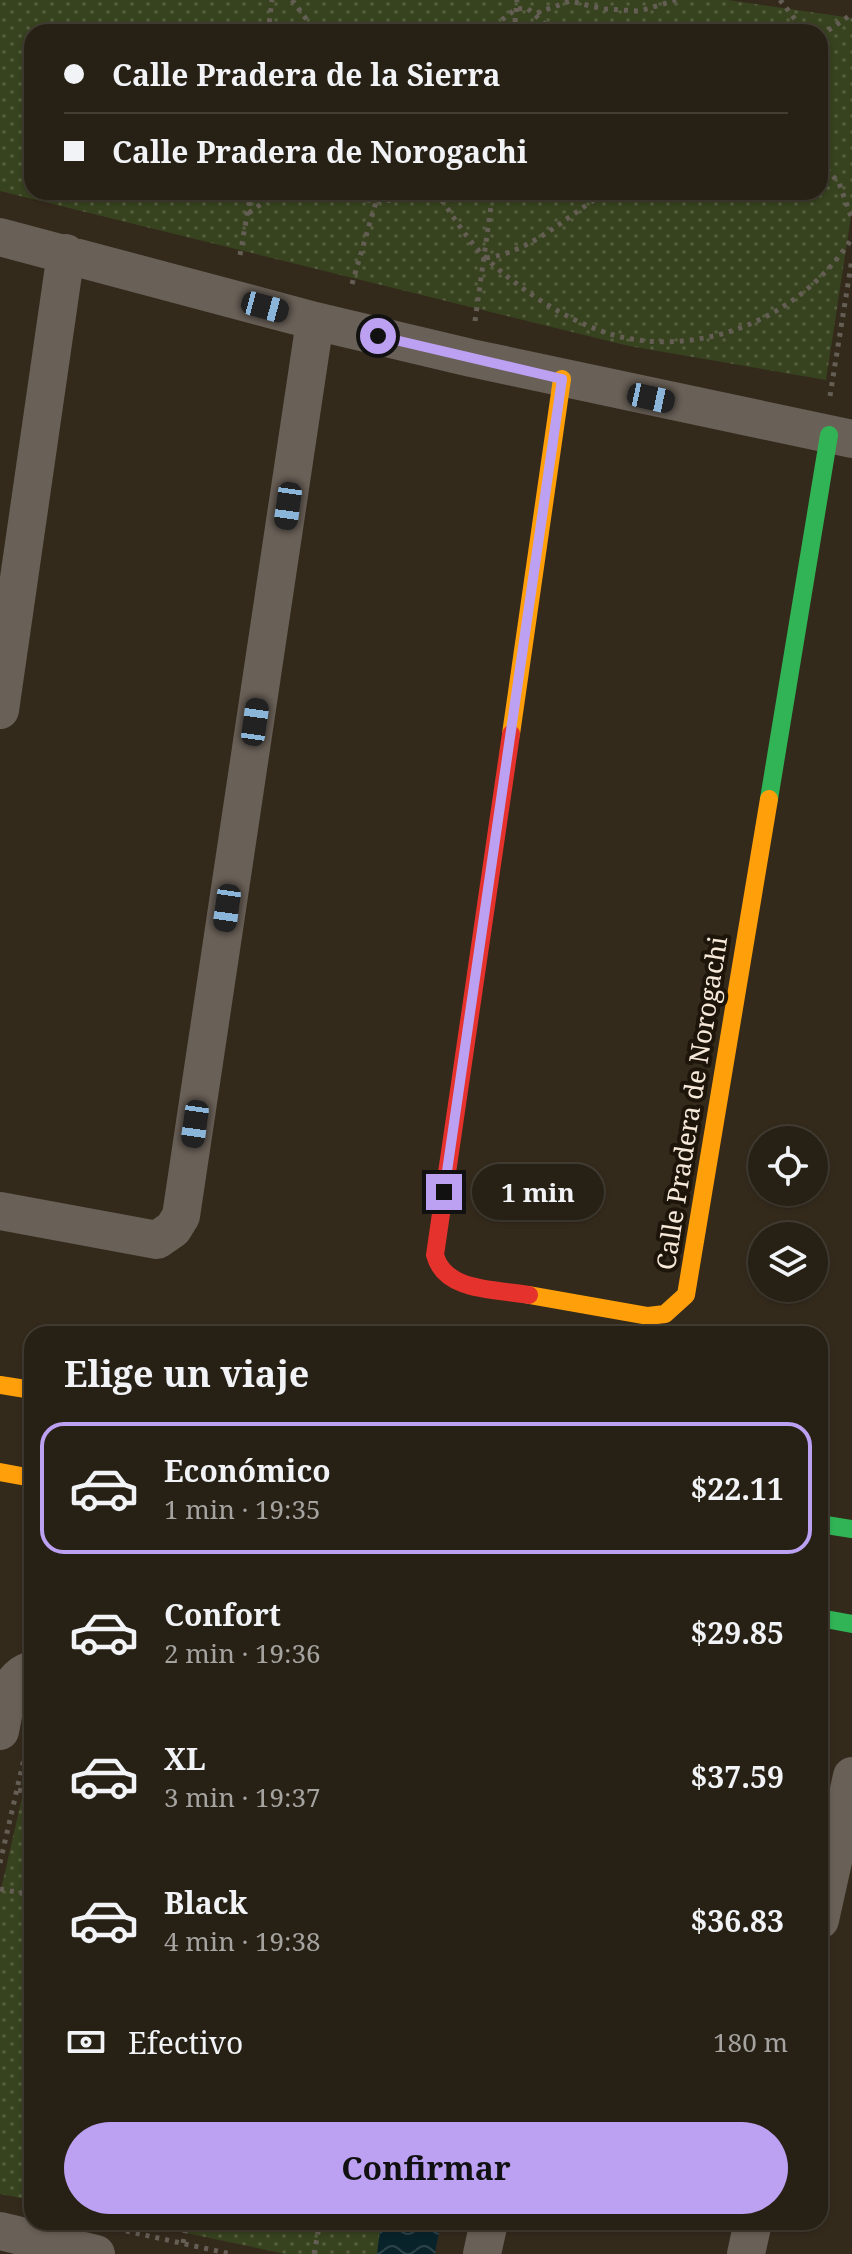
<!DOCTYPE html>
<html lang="es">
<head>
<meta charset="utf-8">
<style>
	body { margin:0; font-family:"Noto Serif",serif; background:#332d22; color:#f1f3f6; height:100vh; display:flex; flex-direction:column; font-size:30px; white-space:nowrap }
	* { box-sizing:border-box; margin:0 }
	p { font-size:26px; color:#a4a3a0 }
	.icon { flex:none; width:44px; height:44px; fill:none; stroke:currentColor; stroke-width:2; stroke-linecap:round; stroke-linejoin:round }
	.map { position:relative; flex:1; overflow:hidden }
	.details { position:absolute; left:24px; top:1326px; width:804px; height:904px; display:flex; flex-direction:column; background:#272015; border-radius:24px; box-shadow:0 2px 6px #0004,0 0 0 2px #433e34 }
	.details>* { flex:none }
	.top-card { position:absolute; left:24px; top:24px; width:804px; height:176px; border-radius:24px; box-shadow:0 2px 6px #0004,0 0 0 2px #433e34; display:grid; align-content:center; height:176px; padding:0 40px; background:#272015 }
	.controls { position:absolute; left:748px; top:1126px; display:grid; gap:16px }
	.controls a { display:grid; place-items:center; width:80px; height:80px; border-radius:50%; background:#272015; box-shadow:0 2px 6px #0004,0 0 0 2px #433e34; font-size:40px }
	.end { position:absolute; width:36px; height:36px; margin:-18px; border:10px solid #bca0f2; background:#111; box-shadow:0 0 0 4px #111 }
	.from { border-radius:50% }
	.bubble { position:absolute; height:56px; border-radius:28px; background:#272015; box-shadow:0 2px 6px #0004,0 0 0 2px #433e34; font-size:26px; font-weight:700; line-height:56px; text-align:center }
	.car { position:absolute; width:24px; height:48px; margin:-24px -12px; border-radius:10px; box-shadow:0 0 6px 2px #0007; background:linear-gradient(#222 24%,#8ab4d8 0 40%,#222 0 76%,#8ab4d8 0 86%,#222 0) }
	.top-card b { display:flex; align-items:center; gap:28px; height:76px; font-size:30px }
	.top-card b+b { border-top:2px solid #433e34 }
	.top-card i { width:20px; height:20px; background:#f1f3f6 }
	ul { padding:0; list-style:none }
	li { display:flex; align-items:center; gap:24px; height:132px; margin:0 16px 12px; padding:0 24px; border:4px solid transparent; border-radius:24px }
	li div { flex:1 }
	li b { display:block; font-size:30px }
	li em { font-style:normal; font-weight:700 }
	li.active { border-color:#bca0f2 }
	li>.icon { width:72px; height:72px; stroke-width:1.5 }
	h2 { padding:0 40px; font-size:36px; line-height:96px }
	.pay { display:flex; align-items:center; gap:20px; height:88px; padding:0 40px; font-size:30px }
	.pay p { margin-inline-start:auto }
	.primary-button { display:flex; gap:16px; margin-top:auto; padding:16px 40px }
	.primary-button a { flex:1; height:92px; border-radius:48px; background:#bca0f2; color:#111; font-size:32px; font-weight:700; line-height:92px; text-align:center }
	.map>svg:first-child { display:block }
</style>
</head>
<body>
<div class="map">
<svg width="852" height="2254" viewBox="0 0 852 2254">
	<defs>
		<pattern id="park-dots" width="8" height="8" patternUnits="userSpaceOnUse" patternTransform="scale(2)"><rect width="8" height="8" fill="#37421f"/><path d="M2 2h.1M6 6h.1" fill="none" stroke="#555d3f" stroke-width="1.8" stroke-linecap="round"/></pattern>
		<pattern id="water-waves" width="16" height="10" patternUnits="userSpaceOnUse" patternTransform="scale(2)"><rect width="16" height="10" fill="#09232b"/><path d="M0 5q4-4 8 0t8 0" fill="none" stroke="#2d4349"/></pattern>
	</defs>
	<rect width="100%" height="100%" fill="#342a1c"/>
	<path fill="url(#park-dots)" fill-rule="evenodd" d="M 0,0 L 728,0 L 852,18 L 852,210 L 826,380 L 629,346 L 0,191 ZM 32,32 L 820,32 L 820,192 L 32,192 Z
		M 32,1754 L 32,2200 L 0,2194 L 0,1894 Z
		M 134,2222 L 441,2222 L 435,2254 L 285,2254 Z"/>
	<path fill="url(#water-waves)" d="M 381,2222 L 441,2222 L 435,2254 L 377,2254 Z"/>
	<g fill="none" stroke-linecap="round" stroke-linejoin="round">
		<path stroke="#655e55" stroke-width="5" stroke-dasharray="4 6" stroke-linecap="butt" d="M 292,0 L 316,32
			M 780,0 L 805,32
			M 537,13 L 570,1 L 603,9 L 640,11 L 676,0
			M 268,32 L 272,0
			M 351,32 L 367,28 L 406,32
			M 486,32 L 516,9 L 527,8 L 554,32
			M 514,32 L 517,0
			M 820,36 L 852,14
			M 820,161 L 839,183 L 852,219
			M 338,192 C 365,203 392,205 418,192
			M 436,192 C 452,214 468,242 488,260 C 524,293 577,328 626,338 C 714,355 805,312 852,238
			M 249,213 L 277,192
			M 240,255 L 251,192
			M 486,258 C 534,251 567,215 607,192
			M 352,284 L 376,202
			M 475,321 L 493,192
			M 830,396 L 852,259
			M 18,1790 L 32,1793
			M 0,1863 L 24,1759
			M 0,1889 L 32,1895
			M 126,2231 L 231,2254
			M 183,2243 L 187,2222
			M 314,2254 L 320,2222"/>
		<path stroke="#696057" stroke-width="38" d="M 0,237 L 315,321 L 471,358 L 852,439
			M 0,710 L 66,253
			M 0,1211 L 157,1240 L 173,1229 L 181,1216 L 315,321
			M 0,1731 C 5,1709 6,1677 32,1670
			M 820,1920 L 852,1776
			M 0,2231 L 96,2254
			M 482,2254 L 489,2222
			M 746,2254 L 753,2222"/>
		<path stroke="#30b455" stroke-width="18" d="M 769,799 L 829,435
			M 820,1524 L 852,1529
			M 820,1618 L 852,1624"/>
		<path stroke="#ff9f0a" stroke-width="18" d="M 511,734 L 562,379
			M 529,1295 L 648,1316 L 665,1314 L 686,1295 L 769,799
			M 0,1385 L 32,1390
			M 0,1472 L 32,1478"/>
		<path stroke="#e5322d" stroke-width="18" d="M 511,734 L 435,1255 C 445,1292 495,1289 529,1295"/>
	</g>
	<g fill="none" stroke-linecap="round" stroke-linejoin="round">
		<path stroke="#bca0f2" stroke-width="10" d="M 378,336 L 562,379 L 444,1192"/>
	</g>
	<g text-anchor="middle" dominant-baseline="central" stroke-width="8" stroke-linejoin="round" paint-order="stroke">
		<g font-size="26" fill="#f6e9da" stroke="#1e150a">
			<text transform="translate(691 1103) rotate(-81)">Calle Pradera de Norogachi</text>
		</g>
	</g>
</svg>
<div class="controls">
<a><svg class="icon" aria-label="locate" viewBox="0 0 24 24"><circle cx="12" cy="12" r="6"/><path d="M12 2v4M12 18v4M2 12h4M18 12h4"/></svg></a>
<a><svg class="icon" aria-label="layers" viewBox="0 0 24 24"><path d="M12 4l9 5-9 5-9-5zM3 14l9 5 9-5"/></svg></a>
</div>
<i class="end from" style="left:378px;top:336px"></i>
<i class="end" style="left:444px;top:1192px"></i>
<div class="bubble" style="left:472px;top:1164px;width:132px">1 min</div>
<i class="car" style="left:265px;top:307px;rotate:105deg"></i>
<i class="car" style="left:651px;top:398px;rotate:102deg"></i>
<i class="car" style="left:288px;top:506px;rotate:188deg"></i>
<i class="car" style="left:255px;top:722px;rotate:8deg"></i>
<i class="car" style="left:227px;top:908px;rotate:188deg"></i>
<i class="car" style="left:195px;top:1124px;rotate:188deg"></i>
<div class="top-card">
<b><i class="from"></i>Calle Pradera de la Sierra</b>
<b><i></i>Calle Pradera de Norogachi</b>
</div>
<section class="details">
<h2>Elige un viaje</h2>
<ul>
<li class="active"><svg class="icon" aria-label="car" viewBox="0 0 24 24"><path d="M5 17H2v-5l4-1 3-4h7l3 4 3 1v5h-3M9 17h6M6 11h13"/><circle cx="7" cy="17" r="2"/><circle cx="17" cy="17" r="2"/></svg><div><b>Económico</b><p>1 min · 19:35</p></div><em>$22.11</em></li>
<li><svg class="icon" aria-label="car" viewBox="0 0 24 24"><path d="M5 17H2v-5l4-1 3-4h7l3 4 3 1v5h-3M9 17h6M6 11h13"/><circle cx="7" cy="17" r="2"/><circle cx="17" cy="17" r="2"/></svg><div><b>Confort</b><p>2 min · 19:36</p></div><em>$29.85</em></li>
<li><svg class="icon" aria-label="car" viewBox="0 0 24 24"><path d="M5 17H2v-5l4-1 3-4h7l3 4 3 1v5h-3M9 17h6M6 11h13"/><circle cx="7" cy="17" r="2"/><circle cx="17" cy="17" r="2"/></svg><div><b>XL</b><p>3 min · 19:37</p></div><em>$37.59</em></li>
<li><svg class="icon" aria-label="car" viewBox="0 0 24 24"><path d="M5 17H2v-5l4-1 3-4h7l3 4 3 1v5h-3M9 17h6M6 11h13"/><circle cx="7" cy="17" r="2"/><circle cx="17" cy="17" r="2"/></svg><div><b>Black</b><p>4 min · 19:38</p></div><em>$36.83</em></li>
</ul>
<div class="pay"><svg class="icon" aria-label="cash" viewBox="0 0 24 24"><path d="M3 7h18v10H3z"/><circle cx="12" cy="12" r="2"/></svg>Efectivo<p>180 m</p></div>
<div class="primary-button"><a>Confirmar</a></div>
</section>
</div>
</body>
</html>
